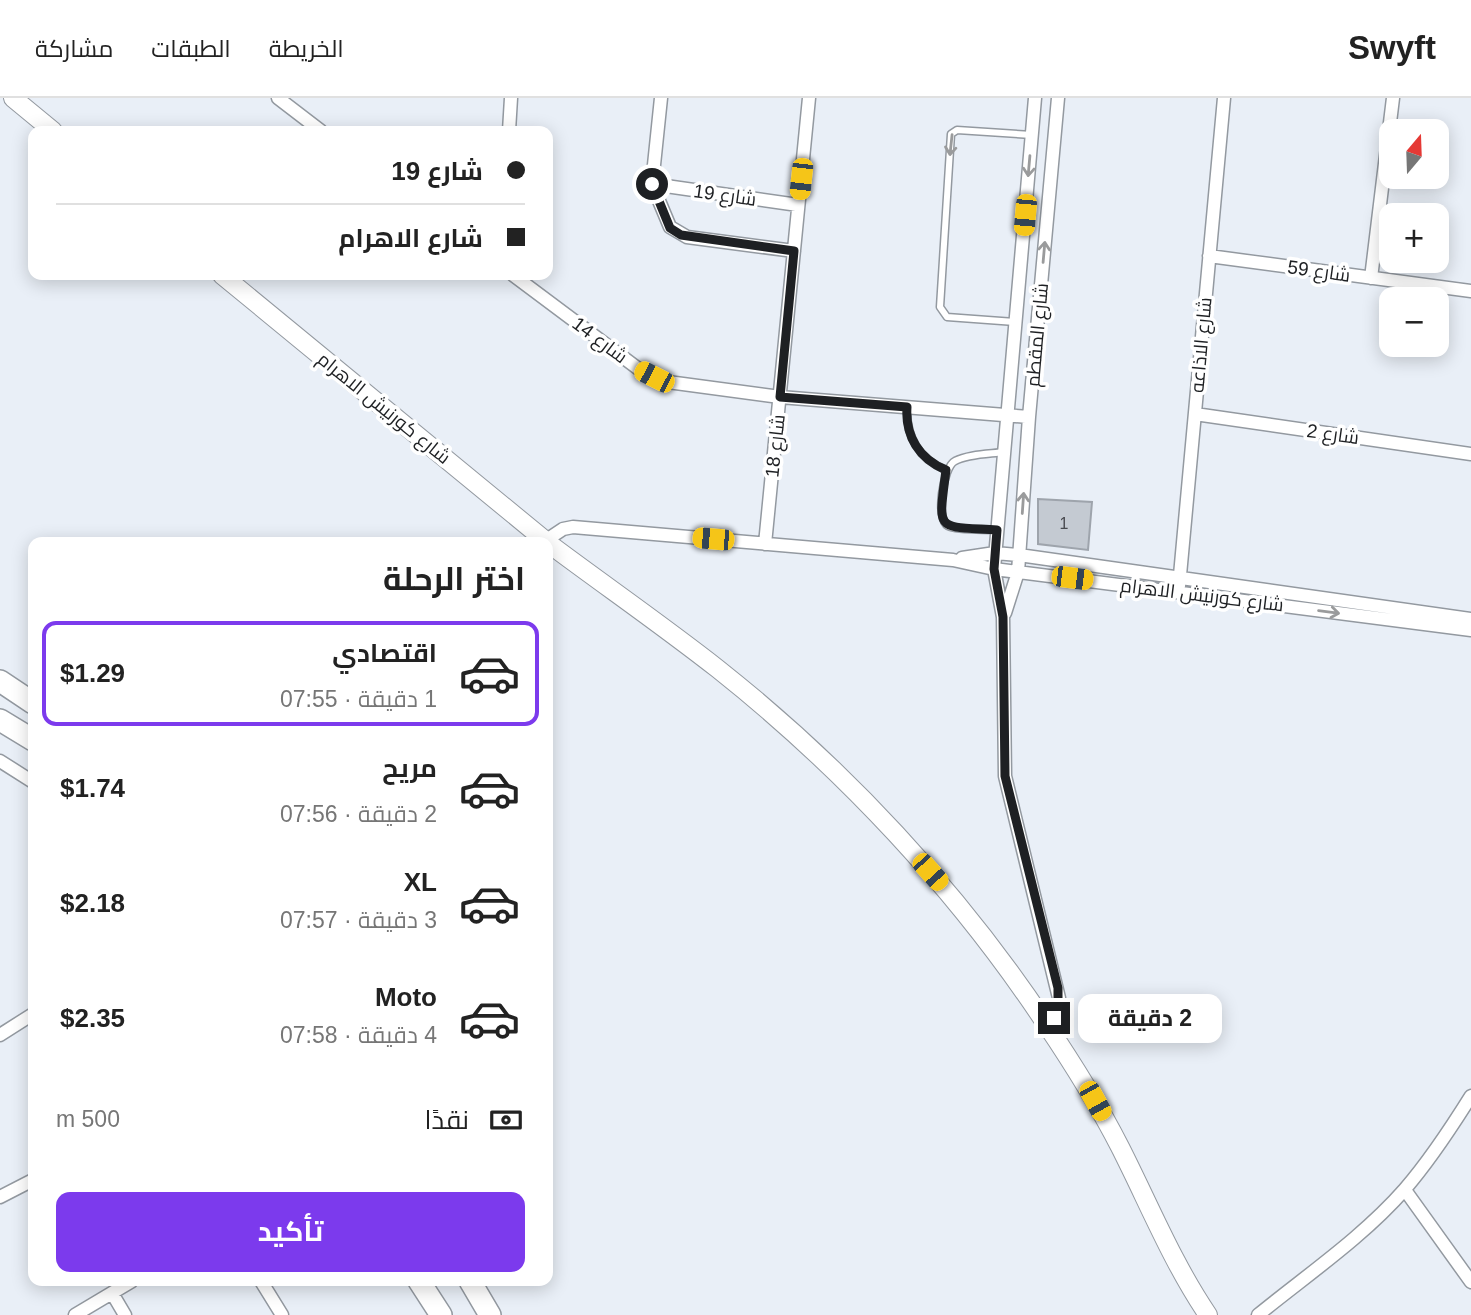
<!DOCTYPE html>
<html lang="ar">
<head>
<meta charset="utf-8">
<style>
	body { margin:0; font-family:Arial,Cairo,sans-serif; background:#f2f2f2; color:#222; direction:rtl; height:100vh; display:flex; flex-direction:column; font-size:26px; white-space:nowrap }
	* { box-sizing:border-box; margin:0 }
	p { font-size:23px; color:#767676 }
	.icon { flex:none; width:38px; height:38px; fill:none; stroke:currentColor; stroke-width:2; stroke-linecap:round; stroke-linejoin:round }
	.map { position:relative; flex:1; overflow:hidden; direction:ltr }
	.panel { position:absolute; left:28px; top:439px; width:525px; height:749px; display:flex; flex-direction:column; background:#fff; border-radius:14px; box-shadow:0 4px 18px #0003; direction:rtl }
	.panel>* { flex:none }
	.guide { position:absolute; left:28px; top:28px; width:525px; height:154px; border-radius:14px; box-shadow:0 4px 18px #0003; direction:rtl; display:grid; align-content:center; height:154px; padding:0 28px; background:#fff }
	.needle { width:46px; rotate:19deg }
	.fabs { position:absolute; left:1379px; top:21px; display:grid; gap:14px }
	.fabs a { display:grid; place-items:center; width:70px; height:70px; border-radius:14px; background:#fff; box-shadow:0 4px 18px #0003; font-size:35px }
	.end { position:absolute; width:32px; height:32px; margin:-16px; border:9px solid #1e2023; background:#fff; box-shadow:0 0 0 4px #fff }
	.from { border-radius:50% }
	.bubble { position:absolute; height:49px; border-radius:14px; background:#fff; box-shadow:0 4px 18px #0003; font-size:23px; font-weight:700; line-height:49px; text-align:center; direction:rtl }
	.car { position:absolute; width:21px; height:42px; margin:-21px -10px; border-radius:9px; box-shadow:0 0 5px 2px #0007; background:linear-gradient(#f5c518 24%,#345 0 40%,#f5c518 0 76%,#345 0 86%,#f5c518 0) }
	.guide b { display:flex; align-items:center; gap:24px; height:66px; font-size:26px }
	.guide b+b { border-top:2px solid #e0e0e0 }
	.guide i { width:18px; height:18px; background:#222 }
	ul { padding:0; list-style:none }
	li { display:flex; align-items:center; gap:21px; height:105px; margin:0 14px 10px; padding:0 14px; border:4px solid transparent; border-radius:14px }
	li div { flex:1 }
	li b { display:block; font-size:26px }
	li em { font-style:normal; font-weight:700 }
	li.selected { border-color:#7c3aed }
	li>.icon { width:63px; height:63px; stroke-width:1.5 }
	h2 { padding:0 28px; font-size:32px; line-height:84px }
	.pay { display:flex; align-items:center; gap:18px; height:77px; padding:0 28px; font-size:26px }
	.pay p { margin-inline-start:auto }
	.primary-button { display:flex; gap:14px; margin-top:auto; padding:14px 28px }
	.primary-button a { flex:1; height:80px; border-radius:14px; background:#7c3aed; color:#fff; font-size:28px; font-weight:700; line-height:80px; text-align:center }
	header { display:flex; align-items:center; gap:42px; box-sizing:border-box; height:98px; padding:0 35px; background:#fff; border-bottom:2px solid #e0e0e0 }
	header strong { font-size:33px }
	nav { display:flex; gap:38px; margin-inline-start:auto; font-size:24px }
	.map>svg:first-child { display:block }
</style>
</head>
<body>
<header>
<strong>Swyft</strong>
<nav><a>الخريطة</a><a>الطبقات</a><a>مشاركة</a></nav>
</header>
<div class="map">
<svg width="1471" height="1217" viewBox="0 0 1471 1217">
	<rect width="100%" height="100%" fill="#e9eff7"/>
	<path fill="#c4cad2" stroke="#9ea4ac" stroke-width="2" d="M 1038,401 L 1092,404 L 1088,452 L 1038,446 Z"/>
	<g fill="none" stroke-linecap="round" stroke-linejoin="round">
		<defs>
			<path id="lane" d="M 1015,224 L 947,219 L 940,209 L 951,36 L 957,32 L 1032,37
				M 907,309 C 906,339 919,361 946,372
				M 997,432 C 985,431 958,433 948,428 C 935,421 943,369 955,363 C 968,356 989,356 1004,354"/>
			<path id="street" d="M 278,0 L 321,33
				M 661,0 L 652,86 L 670,129 L 687,139 L 794,153
				M 1035,0 L 994,471 L 1003,519 L 1005,678 L 1059,900 L 1058,910 L 1048,928
				M 509,33 L 511,0
				M 652,86 L 798,107
				M 1209,158 L 1471,193
				M 513,177 L 640,272 L 668,284 L 780,299 L 1029,319
				M 1371,180 L 1393,0
				M 1195,316 L 1471,356
				M 545,443 L 563,431 L 573,429 L 953,462 L 994,471 L 1471,532
				M 765,446 L 809,0
				M 962,460 L 995,455 L 1019,457 L 1471,521
				M 1179,488 L 1224,0
				M 1005,515 L 1018,474 L 1029,319 L 1058,0
				M 0,663 L 33,684
				M 0,937 L 33,916
				M 1405,1092 L 1471,1184
				M 0,1099 L 33,1082
				M 261,1183 L 282,1217
				M 112,1195 L 125,1217
				M 75,1217 L 132,1183
				M 1258,1217 C 1307,1177 1363,1139 1405,1091 C 1430,1062 1451,1030 1471,998"/>
			<path id="secondary" d="M 13,0 L 53,33
				M 222,177 L 547,444
				M 548,445 C 604,487 662,527 718,571 C 844,671 957,792 1046,926 C 1073,966 1098,1006 1120,1049 C 1149,1106 1172,1164 1208,1217"/>
			<path id="primary" d="M 0,583 L 33,605
				M 0,622 L 33,642
				M 419,1183 L 441,1217
				M 470,1183 L 490,1217"/>
		</defs>
		<use href="#lane" stroke="#9399a0" stroke-width="9"/>
		<use href="#street" stroke="#9399a0" stroke-width="15"/>
		<use href="#secondary" stroke="#9399a0" stroke-width="20"/>
		<use href="#primary" stroke="#9399a0" stroke-width="24"/>
		<use href="#lane" stroke="#fff" stroke-width="6"/>
		<use href="#street" stroke="#fff" stroke-width="12"/>
		<use href="#secondary" stroke="#fff" stroke-width="18"/>
		<use href="#primary" stroke="#fff" stroke-width="21"/>
	</g>
	<defs><path id="oneway-shaft" d="M-6 0H5M1.5-3L5.5 0L1.5 3" fill="none" stroke-width="1.6" stroke-linecap="round" stroke-linejoin="round" transform="scale(1.75)"/></defs>
	<g stroke="#9a9b9c">
		<use href="#oneway-shaft" transform="translate(951 47) rotate(96)"/>
		<use href="#oneway-shaft" transform="translate(1029 68) rotate(95)"/>
		<use href="#oneway-shaft" transform="translate(1044 154) rotate(-85)"/>
		<use href="#oneway-shaft" transform="translate(1023 405) rotate(-86)"/>
		<use href="#oneway-shaft" transform="translate(1329 514) rotate(7)"/>
	</g>
	<g fill="none" stroke-linecap="round" stroke-linejoin="round">
		<path stroke="#1e2023" stroke-width="9" d="M 652,86 L 670,130 L 681,137 L 794,153 L 780,299 L 907,309 C 905,338 919,361 946,372 C 938,435 935,428 997,432 L 994,471 L 1003,519 L 1005,678 L 1058,890 L 1058,911 L 1054,920"/>
	</g>
	<g text-anchor="middle" dominant-baseline="central" stroke-width="7" stroke-linejoin="round" paint-order="stroke">
		<g font-size="16" fill="#484a4f">
			<text x="1064" y="425">1</text>
		</g>
		<g font-size="19" fill="#1e2023" stroke="#fff">
			<text transform="translate(725 97) rotate(8)">شارع 19</text>
			<text transform="translate(1319 173) rotate(8)">شارع 59</text>
			<text transform="translate(1037 237) rotate(-85)">شارع المقطم</text>
			<text transform="translate(600 242) rotate(37)">شارع 14</text>
			<text transform="translate(1201 247) rotate(-85)">شارع الاذاعه</text>
			<text transform="translate(384 310) rotate(39)">شارع كورنيش الاهرام</text>
			<text transform="translate(1333 336) rotate(8)">شارع 2</text>
			<text transform="translate(775 348) rotate(-84)">شارع 18</text>
			<text transform="translate(1202 497) rotate(7)">شارع كورنيش الاهرام</text>
		</g>
	</g>
</svg>
<div class="fabs">
<a><svg class="needle" viewBox="-14 -14 28 28"><path d="M0-13l5 13h-10z" fill="#e53935"/><path d="M0 13l5-13h-10z" fill="#767676"/></svg></a>
<a>+</a>
<a>−</a>
</div>
<i class="end from" style="left:652px;top:86px"></i>
<i class="end" style="left:1054px;top:920px"></i>
<div class="bubble" style="left:1078px;top:896px;width:144px">2 دقيقة</div>
<i class="car" style="left:801px;top:81px;rotate:186deg"></i>
<i class="car" style="left:1025px;top:117px;rotate:185deg"></i>
<i class="car" style="left:654px;top:279px;rotate:297deg"></i>
<i class="car" style="left:713px;top:441px;rotate:275deg"></i>
<i class="car" style="left:1072px;top:480px;rotate:97deg"></i>
<i class="car" style="left:930px;top:774px;rotate:138deg"></i>
<i class="car" style="left:1095px;top:1003px;rotate:151deg"></i>
<div class="guide">
<b><i class="from"></i>شارع 19</b>
<b><i></i>شارع الاهرام</b>
</div>
<section class="panel">
<h2>اختر الرحلة</h2>
<ul>
<li class="selected"><svg class="icon" aria-label="car" viewBox="0 0 24 24"><path d="M5 17H2v-5l4-1 3-4h7l3 4 3 1v5h-3M9 17h6M6 11h13"/><circle cx="7" cy="17" r="2"/><circle cx="17" cy="17" r="2"/></svg><div><b>اقتصادي</b><p>1 دقيقة · 07:55</p></div><em>$1.29</em></li>
<li><svg class="icon" aria-label="car" viewBox="0 0 24 24"><path d="M5 17H2v-5l4-1 3-4h7l3 4 3 1v5h-3M9 17h6M6 11h13"/><circle cx="7" cy="17" r="2"/><circle cx="17" cy="17" r="2"/></svg><div><b>مريح</b><p>2 دقيقة · 07:56</p></div><em>$1.74</em></li>
<li><svg class="icon" aria-label="car" viewBox="0 0 24 24"><path d="M5 17H2v-5l4-1 3-4h7l3 4 3 1v5h-3M9 17h6M6 11h13"/><circle cx="7" cy="17" r="2"/><circle cx="17" cy="17" r="2"/></svg><div><b>XL</b><p>3 دقيقة · 07:57</p></div><em>$2.18</em></li>
<li><svg class="icon" aria-label="car" viewBox="0 0 24 24"><path d="M5 17H2v-5l4-1 3-4h7l3 4 3 1v5h-3M9 17h6M6 11h13"/><circle cx="7" cy="17" r="2"/><circle cx="17" cy="17" r="2"/></svg><div><b>Moto</b><p>4 دقيقة · 07:58</p></div><em>$2.35</em></li>
</ul>
<div class="pay"><svg class="icon" aria-label="cash" viewBox="0 0 24 24"><path d="M3 7h18v10H3z"/><circle cx="12" cy="12" r="2"/></svg>نقدًا<p>500 m</p></div>
<div class="primary-button"><a>تأكيد</a></div>
</section>
</div>
</body>
</html>
